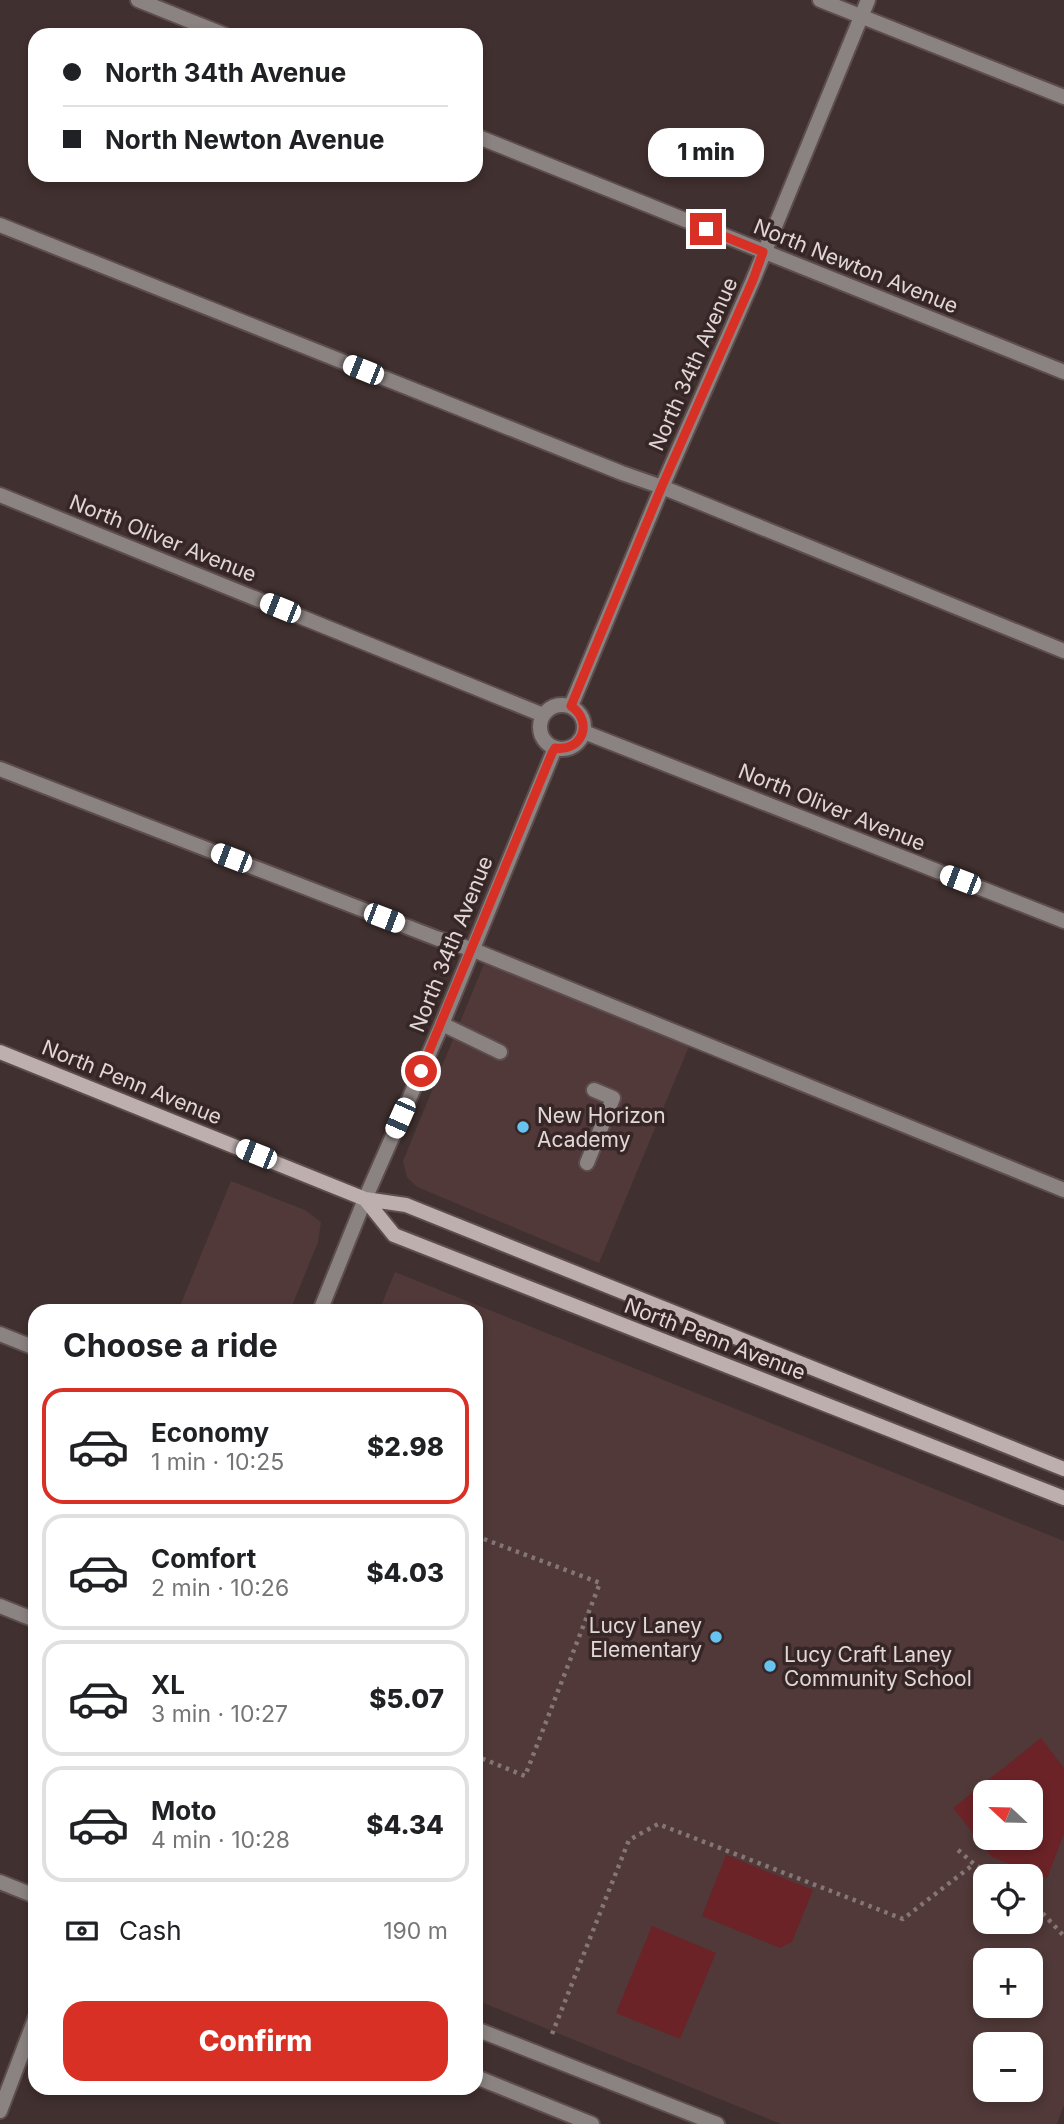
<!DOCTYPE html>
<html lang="en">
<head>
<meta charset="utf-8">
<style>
	body { margin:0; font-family:Inter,sans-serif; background:#f6f6f6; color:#202124; height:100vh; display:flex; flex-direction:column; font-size:26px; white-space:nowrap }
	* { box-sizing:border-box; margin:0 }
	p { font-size:23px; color:#757577 }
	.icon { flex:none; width:38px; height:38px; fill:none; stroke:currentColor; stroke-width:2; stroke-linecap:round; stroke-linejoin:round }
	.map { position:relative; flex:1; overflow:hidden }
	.sheet { position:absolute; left:28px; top:1304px; width:455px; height:791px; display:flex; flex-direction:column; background:#fff; border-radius:21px; box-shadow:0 4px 10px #0003 }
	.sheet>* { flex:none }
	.banner { position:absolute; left:28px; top:28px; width:455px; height:154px; border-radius:21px; box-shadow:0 4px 10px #0003; display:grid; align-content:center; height:154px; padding:0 35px; background:#fff }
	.needle { width:46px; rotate:292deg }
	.fabs { position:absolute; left:973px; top:1780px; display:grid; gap:14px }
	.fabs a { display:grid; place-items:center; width:70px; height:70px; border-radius:14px; background:#fff; box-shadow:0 4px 10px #0003; font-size:35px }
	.end { position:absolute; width:32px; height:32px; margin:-16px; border:9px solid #d93025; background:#fff; box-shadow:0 0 0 4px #fff }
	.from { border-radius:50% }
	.bubble { position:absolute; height:49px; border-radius:21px; background:#fff; box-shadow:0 4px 10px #0003; font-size:23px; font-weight:800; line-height:49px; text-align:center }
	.car { position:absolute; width:21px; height:42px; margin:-21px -10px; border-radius:9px; box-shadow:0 0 5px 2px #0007; background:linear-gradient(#fff 24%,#345 0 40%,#fff 0 76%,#345 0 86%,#fff 0) }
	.banner b { display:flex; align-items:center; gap:24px; height:66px; font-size:26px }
	.banner b+b { border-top:2px solid #e0e0e0 }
	.banner i { width:18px; height:18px; background:#202124 }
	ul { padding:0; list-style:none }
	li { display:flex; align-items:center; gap:21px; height:116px; margin:0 14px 10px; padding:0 21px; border:4px solid #e0e0e0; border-radius:21px }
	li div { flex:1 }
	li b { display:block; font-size:26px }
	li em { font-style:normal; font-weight:800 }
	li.active { border-color:#d93025 }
	li>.icon { width:63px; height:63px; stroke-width:1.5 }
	h2 { padding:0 35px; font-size:32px; line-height:84px }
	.pay { display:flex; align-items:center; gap:18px; height:77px; padding:0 35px; font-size:26px }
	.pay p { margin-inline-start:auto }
	.button { display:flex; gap:14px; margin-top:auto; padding:14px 35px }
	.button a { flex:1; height:80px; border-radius:21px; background:#d93025; color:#fff; font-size:28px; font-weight:800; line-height:80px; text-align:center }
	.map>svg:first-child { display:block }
</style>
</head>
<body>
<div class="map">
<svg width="1064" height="2124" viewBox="0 0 1064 2124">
	<rect width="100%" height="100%" fill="#40302f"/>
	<path fill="#503938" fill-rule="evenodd" d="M 486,959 L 690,1044 L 599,1263 L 417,1187 L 407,1177 L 403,1161 Z
		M 231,1181 L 305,1210 L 321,1222 L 318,1242 L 290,1311 L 178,1311 Z
		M 395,1272 L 1064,1541 L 1064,2105 L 1057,2124 L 781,2124 L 476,2000 L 476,1311 L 379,1311 ZM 985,1792 L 1031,1792 L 1031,1838 L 985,1838 ZM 985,1876 L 1031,1876 L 1031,1922 L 985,1922 ZM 985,1960 L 1031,1960 L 1031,2006 L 985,2006 ZM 985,2044 L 1031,2044 L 1031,2090 L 985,2090 Z"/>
	<path fill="#6b2327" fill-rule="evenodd" d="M 1041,1738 L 1064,1768 L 1064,1834 L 1047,1878 L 992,1857 L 953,1808 ZM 985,1792 L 1031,1792 L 1031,1838 L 985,1838 Z
		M 726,1855 L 813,1890 L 792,1942 L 780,1948 L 702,1916 Z
		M 652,1926 L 716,1953 L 680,2039 L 616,2013 Z"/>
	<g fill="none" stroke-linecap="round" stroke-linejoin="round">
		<defs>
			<path id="lane" d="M 820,0 L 1064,97
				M 0,225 L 622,473 L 662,487 L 1064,651
				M 0,769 L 436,938 L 471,949 L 1064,1190
				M 442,1024 L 500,1052
				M 587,1163 L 613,1098 L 594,1090
				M 0,1334 L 35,1348
				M 0,1882 L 35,1896
				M 476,2077 L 592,2124"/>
			<path id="street" d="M 138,0 L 225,35
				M 476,136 L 1064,372
				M 0,495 L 543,715
				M540 727a22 22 0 1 1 44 0a22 22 0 1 1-44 0Z
				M 571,706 L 662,487 L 753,280 L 868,0
				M 584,732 L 1064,921
				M 320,1311 L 365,1199 L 442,1024 L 555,748
				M 0,1606 L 35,1620
				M 476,2029 L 717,2124
				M 0,2111 L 35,2019"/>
			<path id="secondary" d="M 0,1052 L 365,1199 L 406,1205 L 1064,1469
				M 365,1199 L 394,1235 L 1064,1498"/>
		</defs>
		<use href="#lane" stroke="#5d4e4d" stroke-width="18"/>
		<use href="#street" stroke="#5d4e4d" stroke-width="18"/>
		<use href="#secondary" stroke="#5d4e4d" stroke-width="18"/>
		<path stroke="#847676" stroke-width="4.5" stroke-dasharray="3.5 5" stroke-linecap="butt" d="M 476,1536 L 600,1583 L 525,1776 L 476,1756
			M 958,1850 L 974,1864 L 995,1876
			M 1031,1901 L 1064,1936
			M 552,2034 L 629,1840 L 658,1824 L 903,1919 L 974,1864"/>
		<use href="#lane" stroke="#8b8382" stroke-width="14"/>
		<use href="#street" stroke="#8b8382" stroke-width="14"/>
		<use href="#secondary" stroke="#bdafae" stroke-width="14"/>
	</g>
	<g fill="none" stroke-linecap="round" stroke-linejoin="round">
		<path stroke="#d93025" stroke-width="9" d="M 421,1071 L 552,753 L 555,748 C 582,752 594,722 571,706 L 662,486 L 753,280 L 763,252 L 706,229"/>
	</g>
	<g fill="#67c4f0" stroke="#362625" stroke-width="2.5">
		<circle cx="523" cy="1127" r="7"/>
		<circle cx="716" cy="1637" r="7"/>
		<circle cx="770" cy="1666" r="7"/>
	</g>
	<g text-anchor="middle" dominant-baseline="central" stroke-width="7" stroke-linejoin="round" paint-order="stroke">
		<g font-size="21" fill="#e2d7d7" stroke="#362625">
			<text transform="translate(856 266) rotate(22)">North Newton Avenue</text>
			<text transform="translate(693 364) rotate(-66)">North 34th Avenue</text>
			<text transform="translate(163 538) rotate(22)">North Oliver Avenue</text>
			<text transform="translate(832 807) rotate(22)">North Oliver Avenue</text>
			<text transform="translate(451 944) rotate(-68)">North 34th Avenue</text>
			<text transform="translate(132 1082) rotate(22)">North Penn Avenue</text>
			<text transform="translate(715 1339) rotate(21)">North Penn Avenue</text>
		</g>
		<g font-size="21" fill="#e2d7d7" stroke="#362625" text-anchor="start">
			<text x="537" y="1115">New Horizon<tspan x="537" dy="24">Academy</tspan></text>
			<text x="702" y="1625" text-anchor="end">Lucy Laney<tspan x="702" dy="24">Elementary</tspan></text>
			<text x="784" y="1654">Lucy Craft Laney<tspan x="784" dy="24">Community School</tspan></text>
		</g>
	</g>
</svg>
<div class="fabs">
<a><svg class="needle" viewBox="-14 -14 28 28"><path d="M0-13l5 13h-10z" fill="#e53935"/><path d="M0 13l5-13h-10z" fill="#757577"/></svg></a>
<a><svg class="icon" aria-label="locate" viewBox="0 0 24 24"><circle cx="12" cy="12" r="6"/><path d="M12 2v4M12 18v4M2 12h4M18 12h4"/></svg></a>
<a>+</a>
<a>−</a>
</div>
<i class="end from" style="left:421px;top:1071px"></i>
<i class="end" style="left:706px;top:229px"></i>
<div class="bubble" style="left:648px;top:128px;width:116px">1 min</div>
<i class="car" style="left:363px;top:370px;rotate:292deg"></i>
<i class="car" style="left:280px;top:608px;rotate:292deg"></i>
<i class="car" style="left:231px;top:858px;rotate:291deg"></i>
<i class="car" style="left:960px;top:880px;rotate:291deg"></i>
<i class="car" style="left:384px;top:918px;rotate:111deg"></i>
<i class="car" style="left:400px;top:1118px;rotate:204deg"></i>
<i class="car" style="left:256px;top:1154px;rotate:292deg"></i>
<div class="banner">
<b><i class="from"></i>North 34th Avenue</b>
<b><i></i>North Newton Avenue</b>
</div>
<section class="sheet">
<h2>Choose a ride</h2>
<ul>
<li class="active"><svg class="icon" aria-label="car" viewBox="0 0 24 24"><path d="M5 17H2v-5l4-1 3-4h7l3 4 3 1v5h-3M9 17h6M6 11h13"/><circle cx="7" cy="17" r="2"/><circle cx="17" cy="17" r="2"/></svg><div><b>Economy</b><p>1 min · 10:25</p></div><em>$2.98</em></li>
<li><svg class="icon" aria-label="car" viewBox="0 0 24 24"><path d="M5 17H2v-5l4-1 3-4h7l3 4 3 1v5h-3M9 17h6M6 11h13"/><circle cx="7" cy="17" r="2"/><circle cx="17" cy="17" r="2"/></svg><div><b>Comfort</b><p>2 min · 10:26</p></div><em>$4.03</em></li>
<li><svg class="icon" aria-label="car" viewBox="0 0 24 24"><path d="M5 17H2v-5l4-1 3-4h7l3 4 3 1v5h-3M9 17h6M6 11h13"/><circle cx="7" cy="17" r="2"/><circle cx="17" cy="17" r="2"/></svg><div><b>XL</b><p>3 min · 10:27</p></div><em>$5.07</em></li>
<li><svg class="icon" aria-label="car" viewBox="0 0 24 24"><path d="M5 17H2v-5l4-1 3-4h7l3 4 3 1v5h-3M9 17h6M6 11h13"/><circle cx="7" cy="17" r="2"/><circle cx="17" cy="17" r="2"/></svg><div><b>Moto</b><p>4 min · 10:28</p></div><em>$4.34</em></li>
</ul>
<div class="pay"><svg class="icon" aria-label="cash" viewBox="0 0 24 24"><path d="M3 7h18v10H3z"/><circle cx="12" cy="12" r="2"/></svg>Cash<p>190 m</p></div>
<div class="button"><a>Confirm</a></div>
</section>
</div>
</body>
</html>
